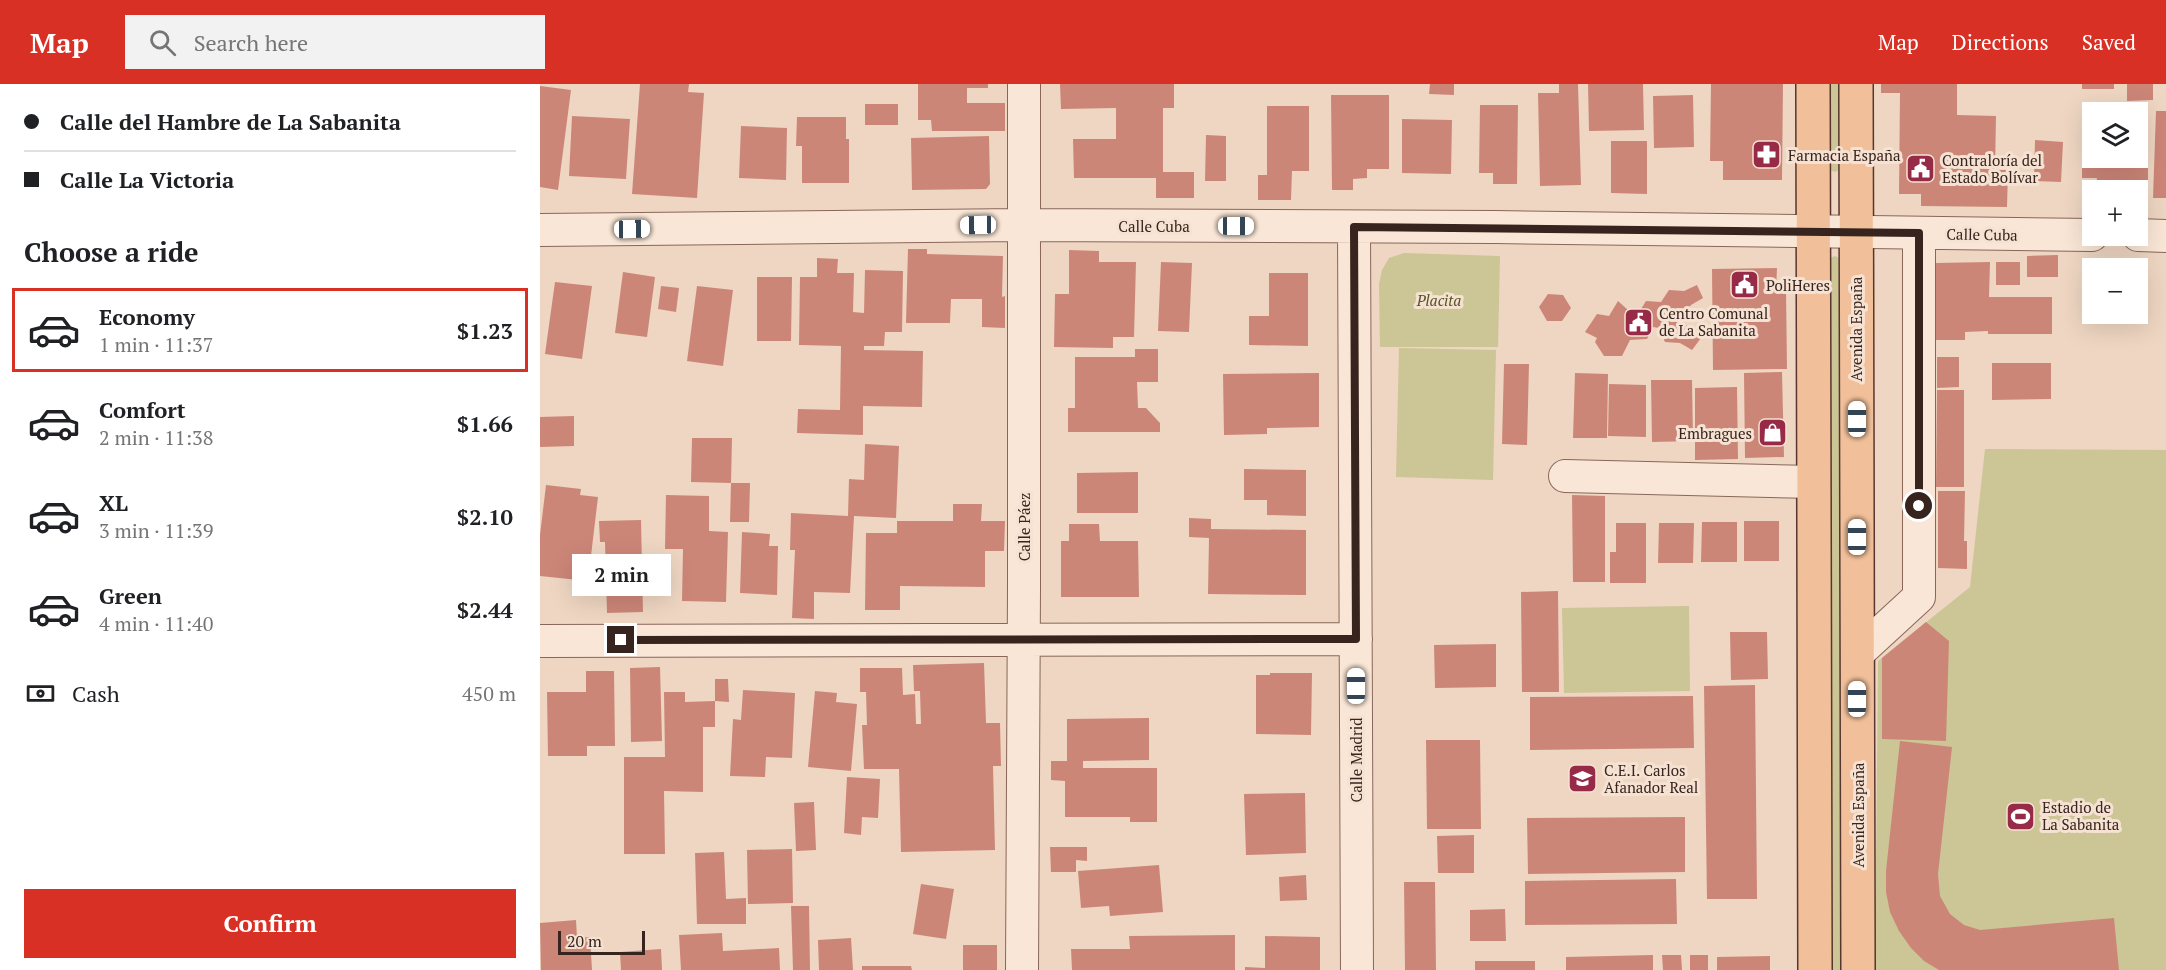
<!DOCTYPE html>
<html lang="en">
<head>
<meta charset="utf-8">
<style>
	body { margin:0; font-family:"PT Serif",serif; background:#f2f2f2; color:#202124; height:100vh; display:flex; flex-direction:column; font-size:22px; white-space:nowrap }
	* { box-sizing:border-box; margin:0 }
	p { font-size:20px; color:#757577 }
	.icon { flex:none; width:33px; height:33px; fill:none; stroke:currentColor; stroke-width:2; stroke-linecap:round; stroke-linejoin:round }
	.map { position:relative; flex:1; overflow:hidden }
	.sheet { display:flex; flex-direction:column; background:#fff; width:540px }
	.sheet>* { flex:none }
	.banner { display:grid; align-content:center; height:132px; padding:0 24px; background:#fff }
	.buttons { position:absolute; left:1542px; top:18px; display:grid; gap:12px }
	.buttons a { display:grid; place-items:center; width:66px; height:66px; border-radius:0px; background:#fff; box-shadow:0 6px 24px #0002; font-size:30px }
	.scale { position:absolute; left:18px; bottom:15px; width:87px; box-sizing:border-box; padding-left:6px; border:3px solid #38241e; border-top:0; font-size:16px; line-height:21px; white-space:nowrap; color:#38241e; -webkit-text-stroke:4px #f5e2d2; paint-order:stroke }
	.end { position:absolute; width:27px; height:27px; margin:-14px; border:8px solid #38241e; background:#fff; box-shadow:0 0 0 3px #fff }
	.from { border-radius:50% }
	.bubble { position:absolute; height:42px; border-radius:0px; background:#fff; box-shadow:0 6px 24px #0002; font-size:20px; font-weight:800; line-height:42px; text-align:center }
	.car { position:absolute; width:18px; height:36px; margin:-18px -9px; border-radius:8px; box-shadow:0 0 4px 2px #0007; background:linear-gradient(#fff 24%,#345 0 40%,#fff 0 76%,#345 0 86%,#fff 0) }
	.banner b { display:flex; align-items:center; gap:21px; height:57px; font-size:22px }
	.banner b+b { border-top:2px solid #e0e0e0 }
	.banner i { width:15px; height:15px; background:#202124 }
	ul { padding:0; list-style:none }
	li { display:flex; align-items:center; gap:18px; height:84px; margin:0 12px 9px; padding:0 12px; border:3px solid transparent; border-radius:0px }
	li div { flex:1 }
	li b { display:block; font-size:22px }
	li em { font-style:normal; font-weight:800 }
	li.selected { border-color:#d93025 }
	li>.icon { width:54px; height:54px; stroke-width:1.5 }
	h2 { padding:0 24px; font-size:27px; line-height:72px }
	.pay { display:flex; align-items:center; gap:15px; height:66px; padding:0 24px; font-size:22px }
	.pay p { margin-inline-start:auto }
	.button { display:flex; gap:12px; margin-top:auto; padding:12px 24px }
	.button a { flex:1; height:69px; border-radius:0px; background:#d93025; color:#fff; font-size:24px; font-weight:800; line-height:69px; text-align:center }
	header { display:flex; align-items:center; gap:36px; box-sizing:border-box; height:84px; padding:0 30px; background:#d93025; color:#fff }
	header strong { font-size:28px }
	nav { display:flex; gap:33px; margin-inline-start:auto; font-size:21px }
	.search { width:420px; height:54px; background:#f2f2f2; display:flex; align-items:center; gap:15px; box-sizing:border-box; padding:0 21px; border-radius:0px; color:#757577; font-size:22px }
	main { display:flex; flex:1; min-height:0 }
	.map>svg:first-child { display:block }
</style>
</head>
<body>
<header>
<strong>Map</strong>
<div class="search"><svg class="icon" aria-label="search" viewBox="0 0 24 24"><circle cx="10" cy="10" r="6"/><path d="M15 15l6 6"/></svg>Search here</div>
<nav><a>Map</a><a>Directions</a><a>Saved</a></nav>
</header>
<main>
<section class="sheet">
<div class="banner">
<b><i class="from"></i>Calle del Hambre de La Sabanita</b>
<b><i></i>Calle La Victoria</b>
</div>
<h2>Choose a ride</h2>
<ul>
<li class="selected"><svg class="icon" aria-label="car" viewBox="0 0 24 24"><path d="M5 17H2v-5l4-1 3-4h7l3 4 3 1v5h-3M9 17h6M6 11h13"/><circle cx="7" cy="17" r="2"/><circle cx="17" cy="17" r="2"/></svg><div><b>Economy</b><p>1 min · 11:37</p></div><em>$1.23</em></li>
<li><svg class="icon" aria-label="car" viewBox="0 0 24 24"><path d="M5 17H2v-5l4-1 3-4h7l3 4 3 1v5h-3M9 17h6M6 11h13"/><circle cx="7" cy="17" r="2"/><circle cx="17" cy="17" r="2"/></svg><div><b>Comfort</b><p>2 min · 11:38</p></div><em>$1.66</em></li>
<li><svg class="icon" aria-label="car" viewBox="0 0 24 24"><path d="M5 17H2v-5l4-1 3-4h7l3 4 3 1v5h-3M9 17h6M6 11h13"/><circle cx="7" cy="17" r="2"/><circle cx="17" cy="17" r="2"/></svg><div><b>XL</b><p>3 min · 11:39</p></div><em>$2.10</em></li>
<li><svg class="icon" aria-label="car" viewBox="0 0 24 24"><path d="M5 17H2v-5l4-1 3-4h7l3 4 3 1v5h-3M9 17h6M6 11h13"/><circle cx="7" cy="17" r="2"/><circle cx="17" cy="17" r="2"/></svg><div><b>Green</b><p>4 min · 11:40</p></div><em>$2.44</em></li>
</ul>
<div class="pay"><svg class="icon" aria-label="cash" viewBox="0 0 24 24"><path d="M3 7h18v10H3z"/><circle cx="12" cy="12" r="2"/></svg>Cash<p>450 m</p></div>
<div class="button"><a>Confirm</a></div>
</section>
<div class="map">
<svg width="1626" height="886" viewBox="0 0 1626 886">
	<rect width="100%" height="100%" fill="#eed6c2"/>
	<path fill="#ccc596" d="M 1288,0 L 1301,0 L 1301,82 L 1299,86 L 1295,88 L 1290,86 L 1288,82 Z
		M 864,169 L 960,172 L 958,263 L 840,263 L 839,200 L 842,186 L 849,174 Z
		M 1295,172 L 1299,174 L 1301,179 L 1303,886 L 1290,886 L 1288,179 L 1290,174 Z
		M 859,264 L 956,266 L 953,396 L 856,393 Z
		M 1445,365 L 1626,366 L 1626,886 L 1335,886 L 1338,577 L 1430,503 Z
		M 1149,522 L 1150,607 L 1024,609 L 1022,524 Z"/>
	<path fill="#cc8678" d="M 100,0 L 149,0 L 148,8 L 164,9 L 157,114 L 92,110 Z
		M 378,0 L 448,0 L 448,4 L 427,4 L 427,19 L 465,19 L 465,47 L 392,47 L 391,36 L 378,36 Z
		M 520,0 L 634,0 L 634,24 L 623,24 L 623,88 L 654,88 L 654,114 L 616,114 L 616,94 L 534,94 L 533,55 L 576,55 L 576,24 L 521,25 Z
		M 890,0 L 914,0 L 914,11 L 889,10 Z
		M 1019,0 L 1038,0 L 1041,101 L 1000,102 L 998,9 L 1019,9 Z
		M 1048,0 L 1103,0 L 1104,46 L 1049,47 Z
		M 1171,0 L 1243,0 L 1242,96 L 1183,96 L 1183,77 L 1170,77 Z
		M 1341,0 L 1417,0 L 1417,31 L 1456,32 L 1455,86 L 1468,86 L 1467,123 L 1381,122 L 1381,110 L 1359,110 L 1360,9 L 1341,9 Z
		M 1542,0 L 1574,0 L 1574,5 L 1542,5 Z
		M 1587,0 L 1613,0 L 1613,16 L 1587,17 Z
		M 0,2 L 31,6 L 18,106 L 0,103 Z
		M 791,11 L 849,11 L 849,85 L 827,85 L 827,94 L 813,95 L 813,106 L 792,106 Z
		M 1153,11 L 1154,63 L 1114,64 L 1113,12 Z
		M 325,20 L 358,20 L 358,41 L 325,41 Z
		M 1556,20 L 1595,20 L 1595,28 L 1556,28 Z
		M 940,21 L 978,21 L 977,100 L 953,100 L 953,89 L 939,89 Z
		M 727,22 L 769,22 L 769,87 L 752,87 L 751,116 L 718,116 L 718,91 L 727,91 Z
		M 1616,27 L 1626,27 L 1626,114 L 1613,114 Z
		M 32,32 L 90,35 L 86,95 L 29,92 Z
		M 257,33 L 306,33 L 306,55 L 309,55 L 309,99 L 262,99 L 262,62 L 256,62 Z
		M 862,35 L 912,36 L 911,90 L 862,89 Z
		M 201,42 L 247,44 L 246,96 L 199,94 Z
		M 1552,44 L 1552,74 L 1595,74 L 1595,78 L 1608,78 L 1608,111 L 1598,111 L 1598,106 L 1556,106 L 1557,94 L 1542,94 L 1542,45 Z
		M 666,51 L 686,52 L 686,97 L 665,97 Z
		M 449,52 L 450,100 L 446,105 L 372,106 L 371,54 Z
		M 1495,56 L 1523,58 L 1521,98 L 1494,97 Z
		M 1071,57 L 1107,57 L 1107,110 L 1071,109 Z
		M 368,165 L 387,165 L 387,170 L 463,172 L 462,213 L 465,212 L 465,244 L 442,243 L 442,215 L 411,215 L 410,239 L 366,239 Z
		M 529,166 L 559,167 L 559,178 L 596,178 L 594,253 L 573,253 L 573,264 L 514,263 L 515,210 L 529,210 Z
		M 1518,171 L 1518,193 L 1487,193 L 1487,172 Z
		M 277,174 L 298,175 L 297,189 L 314,189 L 313,228 L 324,229 L 325,186 L 363,187 L 362,248 L 345,248 L 344,262 L 324,262 L 324,266 L 383,267 L 382,323 L 323,322 L 323,351 L 257,349 L 258,325 L 300,326 L 301,262 L 259,261 L 260,193 L 277,193 Z
		M 621,178 L 652,179 L 649,248 L 618,247 Z
		M 1450,178 L 1449,213 L 1512,213 L 1512,250 L 1448,250 L 1448,247 L 1425,248 L 1425,256 L 1396,256 L 1396,179 Z
		M 1456,178 L 1480,178 L 1480,201 L 1456,201 Z
		M 1237,184 L 1236,207 L 1246,206 L 1247,285 L 1173,286 L 1172,185 Z
		M 83,188 L 115,193 L 107,253 L 75,249 Z
		M 729,189 L 768,189 L 768,262 L 709,261 L 709,232 L 729,232 Z
		M 217,193 L 252,193 L 251,257 L 217,257 Z
		M 15,198 L 52,202 L 42,275 L 5,270 Z
		M 1157,201 L 1163,214 L 1151,221 L 1142,233 L 1149,246 L 1161,254 L 1152,266 L 1140,259 L 1125,258 L 1119,244 L 1113,243 L 1107,255 L 1090,256 L 1082,272 L 1064,272 L 1055,258 L 1057,254 L 1045,248 L 1057,230 L 1069,232 L 1078,217 L 1088,226 L 1101,225 L 1106,217 L 1121,218 L 1129,206 L 1144,207 Z
		M 121,202 L 139,204 L 136,228 L 118,225 Z
		M 157,202 L 193,206 L 183,282 L 147,277 Z
		M 1008,210 L 1023,211 L 1031,224 L 1022,237 L 1007,237 L 999,223 Z
		M 595,265 L 618,265 L 618,298 L 597,298 L 598,324 L 606,324 L 620,339 L 620,348 L 528,348 L 528,324 L 535,324 L 535,273 L 595,273 Z
		M 1397,273 L 1419,273 L 1419,303 L 1397,304 Z
		M 1452,279 L 1511,279 L 1511,315 L 1452,316 Z
		M 964,280 L 989,280 L 987,361 L 962,360 Z
		M 1242,288 L 1244,373 L 1205,374 L 1204,289 Z
		M 779,289 L 779,343 L 727,344 L 727,350 L 684,351 L 683,290 Z
		M 1035,289 L 1068,290 L 1067,354 L 1033,354 Z
		M 1111,296 L 1152,296 L 1153,357 L 1112,358 Z
		M 1069,300 L 1106,301 L 1106,353 L 1068,352 Z
		M 1197,303 L 1198,375 L 1155,376 L 1155,304 Z
		M 1397,306 L 1424,306 L 1424,403 L 1396,403 Z
		M 34,332 L 34,362 L 0,363 L 0,333 Z
		M 152,354 L 192,354 L 191,399 L 151,398 Z
		M 325,360 L 359,362 L 356,434 L 314,432 L 310,509 L 274,508 L 274,535 L 252,534 L 255,466 L 250,466 L 251,429 L 308,432 L 309,395 L 324,396 Z
		M 704,385 L 766,386 L 766,432 L 727,431 L 727,416 L 704,416 Z
		M 598,388 L 598,429 L 537,429 L 537,389 Z
		M 191,399 L 210,399 L 209,438 L 190,438 Z
		M 6,401 L 41,405 L 40,411 L 58,413 L 48,497 L 0,492 L 0,451 Z
		M 1398,407 L 1425,407 L 1424,457 L 1427,457 L 1427,485 L 1398,484 Z
		M 126,411 L 169,412 L 169,447 L 188,448 L 186,518 L 142,517 L 143,465 L 125,465 Z
		M 1032,411 L 1065,412 L 1065,498 L 1033,498 Z
		M 413,420 L 442,420 L 441,437 L 465,437 L 464,467 L 445,467 L 445,503 L 360,502 L 360,526 L 325,526 L 326,449 L 357,449 L 357,437 L 413,437 Z
		M 649,434 L 671,435 L 671,445 L 766,446 L 766,511 L 668,510 L 669,454 L 649,453 Z
		M 101,436 L 103,528 L 67,529 L 65,458 L 60,458 L 59,437 Z
		M 1204,437 L 1239,437 L 1239,477 L 1204,477 Z
		M 1162,438 L 1197,438 L 1197,478 L 1161,478 Z
		M 1076,439 L 1106,439 L 1106,499 L 1070,499 L 1070,468 L 1076,468 Z
		M 1119,439 L 1154,439 L 1153,479 L 1118,479 Z
		M 529,440 L 559,440 L 560,457 L 598,457 L 599,513 L 521,513 L 521,457 L 529,457 Z
		M 202,448 L 230,450 L 229,462 L 238,462 L 237,511 L 200,509 Z
		M 1018,507 L 1019,608 L 982,608 L 981,508 Z
		M 1386,538 L 1409,557 L 1406,657 L 1342,655 L 1342,574 Z
		M 1190,548 L 1227,548 L 1228,595 L 1191,596 Z
		M 956,560 L 956,603 L 895,604 L 894,561 Z
		M 444,579 L 446,639 L 460,639 L 461,682 L 453,682 L 455,766 L 361,768 L 359,685 L 324,685 L 322,641 L 327,641 L 326,608 L 320,608 L 320,584 L 362,584 L 363,611 L 375,610 L 376,640 L 381,640 L 380,607 L 374,607 L 373,581 Z
		M 120,583 L 122,657 L 91,658 L 90,584 Z
		M 46,587 L 74,587 L 75,662 L 47,662 L 47,672 L 8,672 L 7,608 L 46,608 Z
		M 730,589 L 772,589 L 771,651 L 716,650 L 716,591 L 730,591 Z
		M 175,595 L 188,595 L 189,618 L 175,617 Z
		M 1215,601 L 1217,815 L 1167,815 L 1164,602 Z
		M 203,606 L 255,609 L 252,674 L 226,673 L 225,693 L 190,692 L 193,635 L 201,636 Z
		M 275,607 L 297,609 L 296,618 L 317,620 L 311,687 L 268,683 Z
		M 124,608 L 145,608 L 145,618 L 175,617 L 175,643 L 163,643 L 163,708 L 124,707 L 125,770 L 84,770 L 84,673 L 125,673 Z
		M 1153,612 L 1154,664 L 990,666 L 990,613 Z
		M 609,634 L 609,676 L 543,677 L 543,684 L 617,684 L 617,738 L 590,738 L 590,733 L 525,733 L 525,697 L 511,696 L 511,677 L 527,677 L 527,635 Z
		M 886,656 L 940,656 L 941,745 L 887,745 Z
		M 1360,657 L 1412,663 L 1398,790 L 1400,812 L 1410,830 L 1424,841 L 1440,846 L 1574,834 L 1579,886 L 1399,886 L 1384,877 L 1371,864 L 1359,847 L 1350,828 L 1346,808 L 1346,787 Z
		M 307,693 L 340,695 L 338,734 L 322,733 L 321,751 L 304,749 Z
		M 765,709 L 766,769 L 706,771 L 704,710 Z
		M 274,718 L 276,766 L 256,767 L 254,719 Z
		M 1145,733 L 1145,788 L 988,790 L 987,734 Z
		M 934,751 L 934,789 L 898,789 L 897,752 Z
		M 510,763 L 547,763 L 547,777 L 536,776 L 536,788 L 511,788 Z
		M 252,765 L 253,819 L 208,820 L 207,766 Z
		M 184,768 L 186,815 L 206,814 L 206,840 L 157,840 L 155,769 Z
		M 619,781 L 623,828 L 570,832 L 569,822 L 541,824 L 538,787 Z
		M 766,791 L 767,816 L 740,817 L 739,793 Z
		M 1136,795 L 1137,840 L 985,841 L 985,797 Z
		M 864,798 L 895,798 L 896,886 L 865,886 Z
		M 381,800 L 414,805 L 406,855 L 373,850 Z
		M 251,822 L 269,822 L 270,886 L 253,886 Z
		M 965,825 L 966,857 L 930,857 L 930,826 Z
		M 36,836 L 37,854 L 50,853 L 52,886 L 1,886 L 0,839 Z
		M 182,849 L 183,867 L 239,864 L 240,886 L 141,886 L 139,851 Z
		M 695,851 L 695,886 L 532,886 L 531,865 L 590,865 L 589,852 Z
		M 725,852 L 780,853 L 780,886 L 705,886 L 705,883 L 725,884 Z
		M 311,854 L 313,886 L 279,886 L 278,856 Z
		M 423,861 L 457,861 L 457,886 L 423,886 Z
		M 121,865 L 122,886 L 81,886 L 80,868 Z
		M 1113,871 L 1113,886 L 1026,886 L 1026,873 Z
		M 1122,871 L 1141,871 L 1142,886 L 1123,886 Z
		M 1150,871 L 1168,871 L 1168,886 L 1150,886 Z
		M 1230,872 L 1230,886 L 1177,886 L 1177,873 Z
		M 935,877 L 995,877 L 995,886 L 935,886 Z
		M 322,882 L 371,882 L 372,886 L 322,886 Z"/>
	<g fill="none" stroke-linecap="round" stroke-linejoin="round">
		<defs>
			<path id="minor" d="M 814,143 L 817,886
				M 0,146 L 484,141 L 955,143 L 1552,151
				M 1598,151 L 1626,152
				M 1025,392 L 1274,398
				M 0,557 L 816,555
				M 1317,570 L 1379,513 L 1379,149
				M 482,886 L 484,505 L 484,0"/>
			<path id="major" d="M 1273,0 L 1275,886
				M 1316,0 L 1318,886"/>
		</defs>
		<use href="#minor" stroke="#88675a" stroke-width="34"/>
		<use href="#major" stroke="#56362e" stroke-width="36"/>
		<use href="#minor" stroke="#f9e6d6" stroke-width="32"/>
		<use href="#major" stroke="#f1c09a" stroke-width="33"/>
	</g>
	<g fill="none" stroke-linecap="round" stroke-linejoin="round">
		<path stroke="#38241e" stroke-width="8" d="M 81,556 L 816,555 L 814,143 L 1379,149 L 1379,422"/>
	</g>
	<defs>
		<symbol id="pharmacy-square" viewBox="-11 -11 22 22"><rect x="-9" y="-9" width="18" height="18" rx="4" fill="#972a46" stroke="#f5e2d2"/><path d="M-2-6h4v4h4v4h-4v4h-4v-4h-4v-4h4Z" fill="#fff"/></symbol>
		<symbol id="civic-square" viewBox="-11 -11 22 22"><rect x="-9" y="-9" width="18" height="18" rx="4" fill="#972a46" stroke="#f5e2d2"/><path d="M-.6-6.5H3V-4.5H.6V-3L4-1V1h2V6H-6V1h2V-1L-.6-3ZM-1.2 2.5V6h2.4V2.5Z" fill="#fff"/></symbol>
		<symbol id="shop-square" viewBox="-11 -11 22 22"><rect x="-9" y="-9" width="18" height="18" rx="4" fill="#972a46" stroke="#f5e2d2"/><path d="M-5-2.5h2.3a2.7 3.5 0 0 1 5.4 0H5L5.5 6h-11ZM-1.5-2.5h3a1.5 2.3 0 0 0-3 0Z" fill="#fff"/></symbol>
		<symbol id="school-square" viewBox="-11 -11 22 22"><rect x="-9" y="-9" width="18" height="18" rx="4" fill="#972a46" stroke="#f5e2d2"/><path d="M0-5L7-2L0 1L-7-2ZM-4 1L0 2.5L4 1V4Q0 6-4 4Z" fill="#fff"/></symbol>
		<symbol id="stadium-square" viewBox="-11 -11 22 22"><rect x="-9" y="-9" width="18" height="18" rx="4" fill="#972a46" stroke="#f5e2d2"/><path d="M0-5a6.5 5 0 1 0 0 10a6.5 5 0 1 0 0-10ZM-3.5-1.8h7v3.6h-7Z" fill="#fff"/></symbol>
	</defs>
	<g fill-rule="evenodd">
		<use href="#pharmacy-square" x="1210" y="54" width="33" height="33"/>
		<use href="#civic-square" x="1364" y="68" width="33" height="33"/>
		<use href="#civic-square" x="1188" y="184" width="33" height="33"/>
		<use href="#civic-square" x="1082" y="222" width="33" height="33"/>
		<use href="#shop-square" x="1216" y="332" width="33" height="33"/>
		<use href="#school-square" x="1026" y="678" width="33" height="33"/>
		<use href="#stadium-square" x="1464" y="716" width="33" height="33"/>
	</g>
	<g text-anchor="middle" dominant-baseline="central" stroke-width="6" stroke-linejoin="round" paint-order="stroke">
		<g font-size="15" fill="#38241e" stroke="#f5e2d2" text-anchor="start">
			<text x="1248" y="71">Farmacia España</text>
			<text x="1402" y="76">Contraloría del<tspan x="1402" dy="17">Estado Bolívar</tspan></text>
			<text x="1226" y="201">PoliHeres</text>
			<text x="1119" y="229">Centro Comunal<tspan x="1119" dy="17">de La Sabanita</tspan></text>
			<text x="1212" y="349" text-anchor="end">Embragues</text>
			<text x="1064" y="686">C.E.I. Carlos<tspan x="1064" dy="17">Afanador Real</tspan></text>
			<text x="1502" y="723">Estadio de<tspan x="1502" dy="17">La Sabanita</tspan></text>
		</g>
		<g font-size="15" fill="#38241e" stroke="#f5e2d2">
			<text x="614" y="142">Calle Cuba</text>
			<text transform="translate(1442 150) rotate(1)">Calle Cuba</text>
			<text transform="translate(1316 245) rotate(-90)">Avenida España</text>
			<text transform="translate(484 443) rotate(-90)">Calle Páez</text>
			<text transform="translate(816 676) rotate(-90)">Calle Madrid</text>
			<text transform="translate(1318 731) rotate(-90)">Avenida España</text>
		</g>
		<g font-size="15" font-style="italic" fill="#545424" stroke="#f5e2d2">
			<text x="899" y="216">Placita</text>
		</g>
	</g>
</svg>
<div class="buttons">
<a><svg class="icon" aria-label="layers" viewBox="0 0 24 24"><path d="M12 4l9 5-9 5-9-5zM3 14l9 5 9-5"/></svg></a>
<a>+</a>
<a>−</a>
</div>
<div class="scale">20 m</div>
<i class="end from" style="left:1379px;top:422px"></i>
<i class="end" style="left:81px;top:556px"></i>
<div class="bubble" style="left:32px;top:470px;width:99px">2 min</div>
<i class="car" style="left:438px;top:141px;rotate:269deg"></i>
<i class="car" style="left:696px;top:142px;rotate:90deg"></i>
<i class="car" style="left:92px;top:145px;rotate:89deg"></i>
<i class="car" style="left:1317px;top:335px;rotate:0deg"></i>
<i class="car" style="left:1317px;top:453px;rotate:0deg"></i>
<i class="car" style="left:816px;top:602px;rotate:0deg"></i>
<i class="car" style="left:1317px;top:615px;rotate:0deg"></i>
</div>
</main>
</body>
</html>
